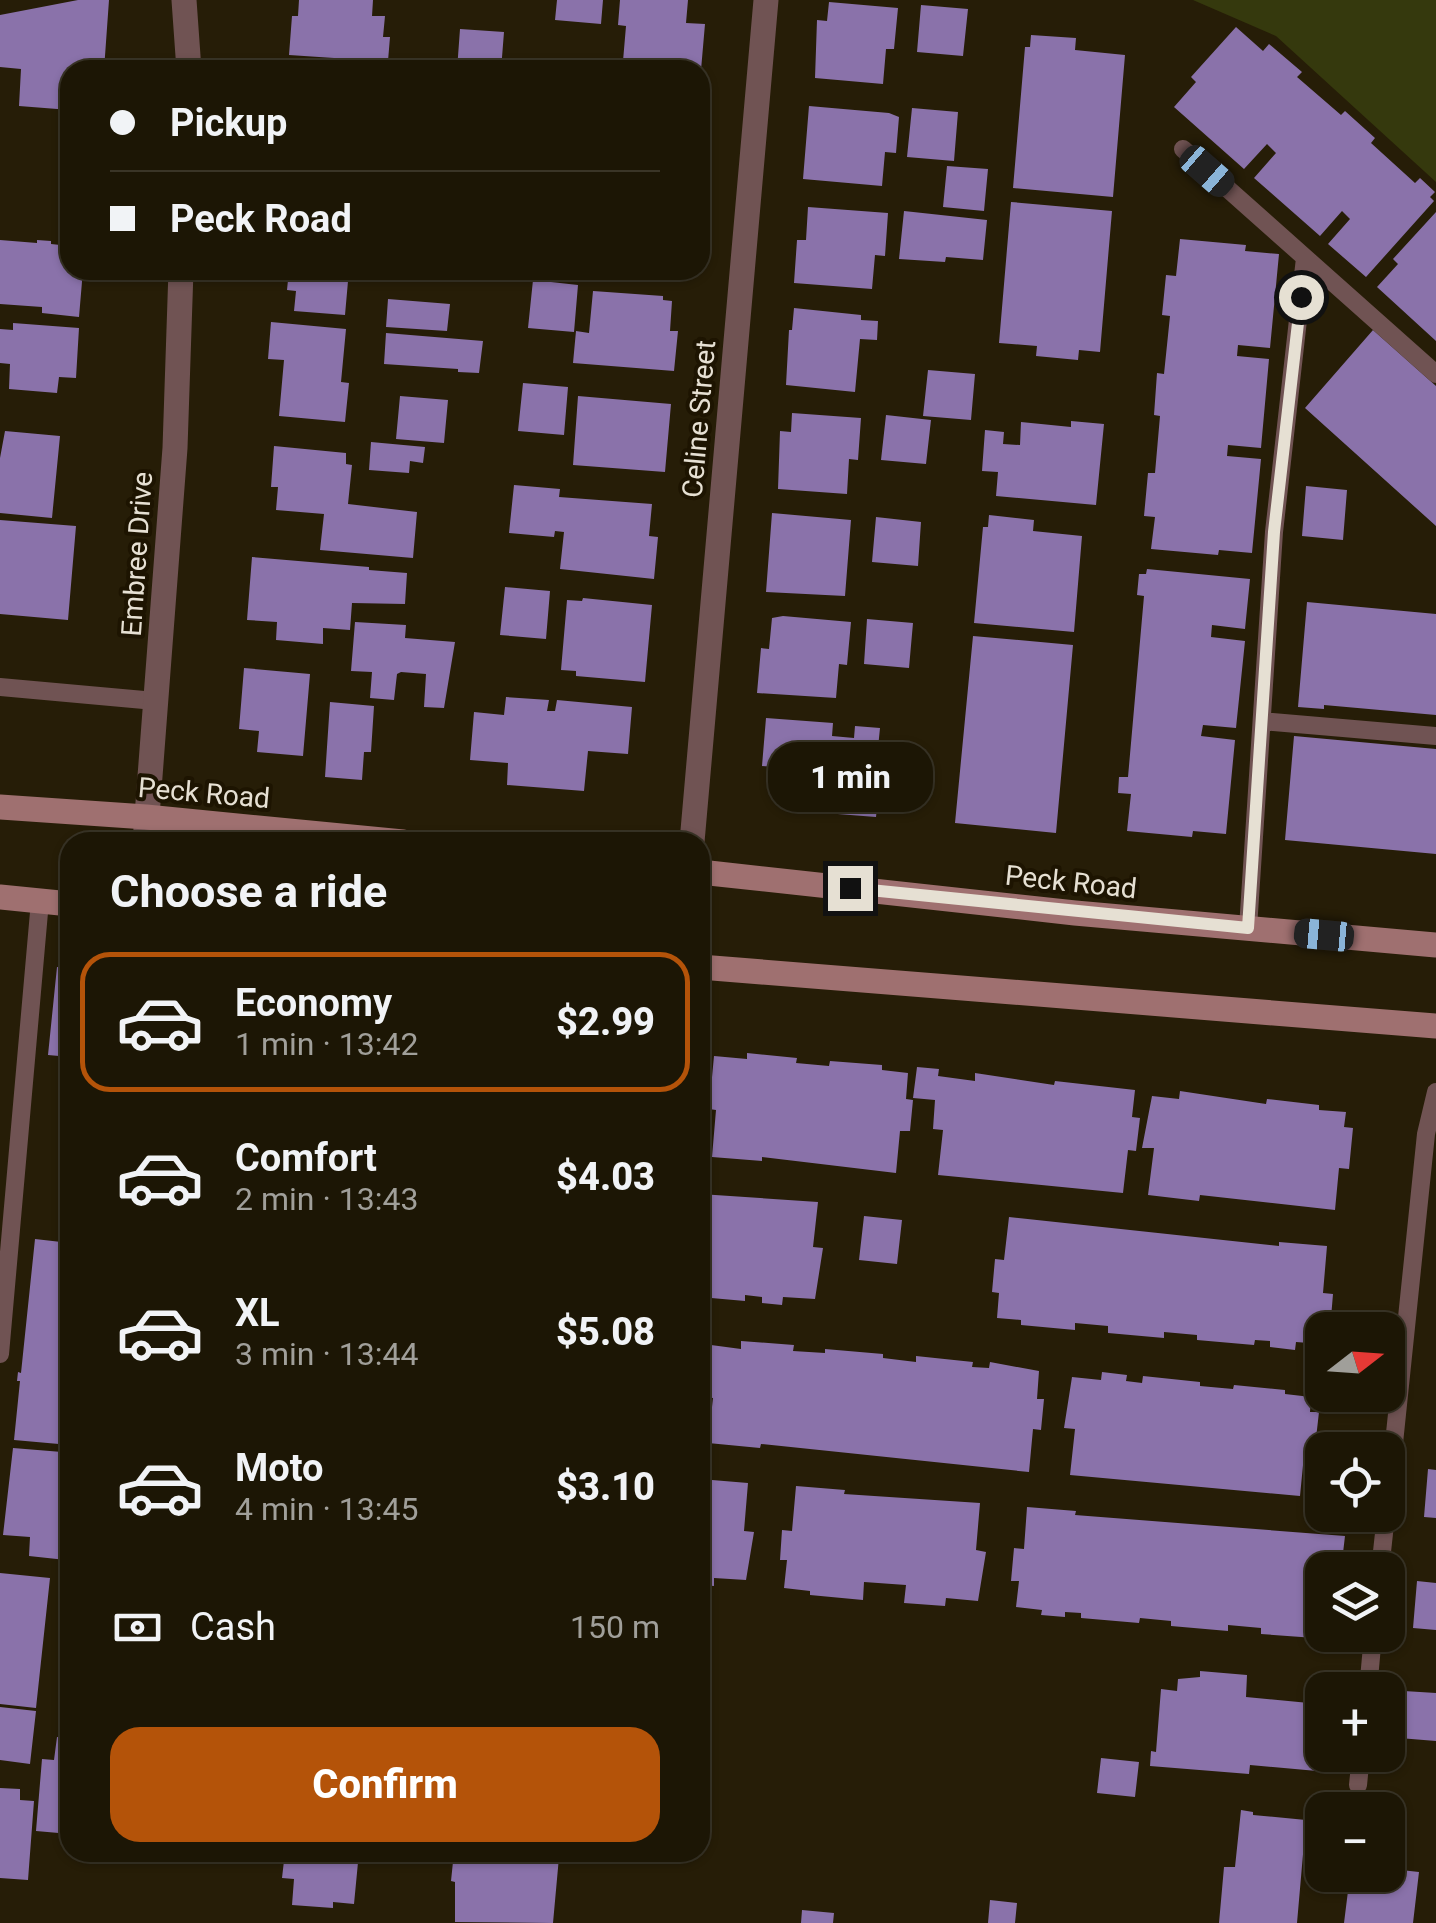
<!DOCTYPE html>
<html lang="en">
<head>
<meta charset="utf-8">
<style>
	body { margin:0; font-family:Roboto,sans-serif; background:#251f0f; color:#f1f3f6; height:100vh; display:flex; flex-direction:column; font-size:38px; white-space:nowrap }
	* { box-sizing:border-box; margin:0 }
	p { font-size:32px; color:#a09f9a }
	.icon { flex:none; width:55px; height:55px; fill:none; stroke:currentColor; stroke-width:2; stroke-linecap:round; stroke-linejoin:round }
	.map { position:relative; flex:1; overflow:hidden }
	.drawer { position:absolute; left:60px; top:832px; width:650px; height:1030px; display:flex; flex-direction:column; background:#1c1605; border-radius:30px; box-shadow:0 2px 8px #0004,0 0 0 2px #3a3527 }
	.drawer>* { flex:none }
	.hud { position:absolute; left:60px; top:60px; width:650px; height:220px; border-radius:30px; box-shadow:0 2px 8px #0004,0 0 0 2px #3a3527; display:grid; align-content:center; height:220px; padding:0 50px; background:#1c1605 }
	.needle { width:65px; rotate:73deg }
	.buttons { position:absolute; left:1305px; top:1312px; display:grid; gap:20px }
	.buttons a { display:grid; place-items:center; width:100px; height:100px; border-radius:20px; background:#1c1605; box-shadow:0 2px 8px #0004,0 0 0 2px #3a3527; font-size:50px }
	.end { position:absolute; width:45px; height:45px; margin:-22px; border:12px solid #e6e0d3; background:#111; box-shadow:0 0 0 5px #111 }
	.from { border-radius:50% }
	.bubble { position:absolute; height:70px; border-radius:30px; background:#1c1605; box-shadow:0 2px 8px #0004,0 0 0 2px #3a3527; font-size:32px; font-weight:800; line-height:70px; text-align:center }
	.car { position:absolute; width:30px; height:60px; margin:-30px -15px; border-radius:12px; box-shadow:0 0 8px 2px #0007; background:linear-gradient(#222 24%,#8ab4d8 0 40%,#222 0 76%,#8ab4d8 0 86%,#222 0) }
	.hud b { display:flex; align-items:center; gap:35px; height:95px; font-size:38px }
	.hud b+b { border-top:2px solid #3a3527 }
	.hud i { width:25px; height:25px; background:#f1f3f6 }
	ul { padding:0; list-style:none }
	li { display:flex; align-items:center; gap:30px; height:140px; margin:0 20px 15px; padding:0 30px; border:5px solid transparent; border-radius:30px }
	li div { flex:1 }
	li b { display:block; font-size:38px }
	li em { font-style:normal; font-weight:800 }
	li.current { border-color:#b45309 }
	li>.icon { width:90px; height:90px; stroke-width:1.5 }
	h2 { padding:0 50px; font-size:45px; line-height:120px }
	.pay { display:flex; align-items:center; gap:25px; height:110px; padding:0 50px; font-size:38px }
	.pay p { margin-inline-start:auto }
	.action { display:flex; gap:20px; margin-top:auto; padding:20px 50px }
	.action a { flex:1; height:115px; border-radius:30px; background:#b45309; color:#fff; font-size:40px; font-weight:800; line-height:115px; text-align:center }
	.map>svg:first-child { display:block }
</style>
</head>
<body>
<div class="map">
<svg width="1436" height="1923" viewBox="0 0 1436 1923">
	<rect width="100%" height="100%" fill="#261d07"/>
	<path fill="#35390d" d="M 1193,0 L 1436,0 L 1436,182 L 1276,36 Z"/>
	<path fill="#8a72aa" d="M 78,0 L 109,0 L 104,70 L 70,70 L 70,110 L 19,106 L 21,69 L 0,67 L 0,15 Z
		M 299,0 L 373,0 L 372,16 L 385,16 L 383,37 L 390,37 L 388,61 L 381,60 L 380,67 L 334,64 L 334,58 L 289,55 L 292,16 L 298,16 Z
		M 557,0 L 603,0 L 601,24 L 555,20 Z
		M 620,0 L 688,0 L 686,23 L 705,24 L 701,70 L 623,61 L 626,26 L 618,25 Z
		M 829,2 L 898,8 L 894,49 L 886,49 L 883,84 L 815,78 L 817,20 L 827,21 Z
		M 921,5 L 968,9 L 963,56 L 917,52 Z
		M 1236,27 L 1263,51 L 1269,44 L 1302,72 L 1297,77 L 1341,115 L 1345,111 L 1375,138 L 1371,143 L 1415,183 L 1420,178 L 1435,192 L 1430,197 L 1434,201 L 1366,277 L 1328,244 L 1350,219 L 1342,211 L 1320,236 L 1254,178 L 1276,153 L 1267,144 L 1244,169 L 1174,107 L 1196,82 L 1191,77 Z
		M 460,29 L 504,32 L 501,70 L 457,70 Z
		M 1031,35 L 1076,38 L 1075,50 L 1125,55 L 1113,197 L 1013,188 L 1025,47 L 1030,47 Z
		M 809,106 L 889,113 L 899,117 L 896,153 L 885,152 L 882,186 L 803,179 Z
		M 912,108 L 958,112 L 954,161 L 907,157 Z
		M 947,166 L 988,169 L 984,211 L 943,207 Z
		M 1011,202 L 1112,211 L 1100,352 L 1079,350 L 1078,360 L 1036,356 L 1037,346 L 999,343 Z
		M 808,207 L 888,213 L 885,256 L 875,255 L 872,289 L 794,283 L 797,240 L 806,240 Z
		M 904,211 L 987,220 L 983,260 L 946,257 L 945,262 L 899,259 Z
		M 1436,212 L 1436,341 L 1377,287 L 1398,264 L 1393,259 Z
		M 1180,239 L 1246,245 L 1245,251 L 1279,254 L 1270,348 L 1238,345 L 1237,356 L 1269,359 L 1261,448 L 1228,445 L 1227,456 L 1261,459 L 1252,553 L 1219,550 L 1218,555 L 1151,549 L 1155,517 L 1144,516 L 1148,473 L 1155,473 L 1160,416 L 1154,415 L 1157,373 L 1164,374 L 1170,316 L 1162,315 L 1166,275 L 1176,276 Z
		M 0,240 L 37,243 L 37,240 L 51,241 L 51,244 L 70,246 L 70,270 L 83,270 L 79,317 L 42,313 L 42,307 L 0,304 Z
		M 289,270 L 349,270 L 345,315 L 294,311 L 296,291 L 287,290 Z
		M 533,280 L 578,285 L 574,332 L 528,328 Z
		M 593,291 L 663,296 L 663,300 L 672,301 L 670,331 L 678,331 L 674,371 L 573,363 L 576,331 L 589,333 Z
		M 388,299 L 450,304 L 447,331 L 386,327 Z
		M 794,308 L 861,315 L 861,320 L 878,321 L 877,340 L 860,339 L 855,392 L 786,385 L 789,330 L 792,330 Z
		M 271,322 L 346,329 L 341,382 L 349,383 L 345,422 L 279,416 L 284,360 L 268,359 Z
		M 13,323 L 79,328 L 76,378 L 59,377 L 57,393 L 9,389 L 10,364 L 0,363 L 0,329 L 13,330 Z
		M 1373,330 L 1436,386 L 1436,526 L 1305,408 Z
		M 386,333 L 483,341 L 479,373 L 458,372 L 458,369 L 384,364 Z
		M 928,370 L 975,374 L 971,420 L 923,416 Z
		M 523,383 L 568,387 L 564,435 L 518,431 Z
		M 400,396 L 448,400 L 444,443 L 396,439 Z
		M 578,396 L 671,404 L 665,472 L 573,465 Z
		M 792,413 L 861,418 L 858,460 L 849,459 L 847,494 L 778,489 L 780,431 L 791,432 Z
		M 886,415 L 931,420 L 926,464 L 881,460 Z
		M 1071,421 L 1104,424 L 1096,505 L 996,496 L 998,472 L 982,471 L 985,430 L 1004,432 L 1003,444 L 1020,445 L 1021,422 L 1071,427 Z
		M 5,431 L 60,436 L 52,518 L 0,513 L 0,458 Z
		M 371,442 L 425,447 L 423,463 L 410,461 L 409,473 L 369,470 Z
		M 274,446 L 346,453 L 346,464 L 352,465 L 348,504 L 417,512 L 413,558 L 320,550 L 324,514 L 276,510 L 278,487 L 271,487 Z
		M 514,485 L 560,489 L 559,497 L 652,504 L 649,536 L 658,537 L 654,579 L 560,569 L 564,532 L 555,531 L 554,537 L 509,533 Z
		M 1306,486 L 1347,490 L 1343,540 L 1302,536 Z
		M 772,513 L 851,520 L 845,596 L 766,592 Z
		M 989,515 L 1034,520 L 1033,531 L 1082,536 L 1074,632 L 974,623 L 983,527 L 988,527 Z
		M 876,517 L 921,522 L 918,566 L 872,562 Z
		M 0,520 L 76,526 L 68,620 L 0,614 Z
		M 252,557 L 369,567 L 369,570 L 407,573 L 405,604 L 352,603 L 350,630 L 323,628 L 323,644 L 276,640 L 277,622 L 247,620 Z
		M 1147,569 L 1250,579 L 1245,629 L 1212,625 L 1211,637 L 1245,641 L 1236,728 L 1203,725 L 1201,736 L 1235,740 L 1226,834 L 1193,831 L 1192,837 L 1127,831 L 1131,794 L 1118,793 L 1119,777 L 1128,777 L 1144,596 L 1137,595 L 1139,574 L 1146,574 Z
		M 505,587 L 550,591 L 546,639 L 500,635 Z
		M 583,598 L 652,605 L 645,682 L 576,676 L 576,671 L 561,670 L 567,600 L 582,601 Z
		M 1307,602 L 1436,614 L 1436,715 L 1324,705 L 1324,709 L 1298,707 Z
		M 783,616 L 851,622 L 847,665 L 839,664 L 836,698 L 757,693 L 761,648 L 769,649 L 772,618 Z
		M 867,619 L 913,623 L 909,668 L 864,664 Z
		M 355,622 L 406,625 L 405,638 L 455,642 L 444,708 L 424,707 L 426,674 L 401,672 L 397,674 L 394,700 L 370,698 L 372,672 L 351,671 Z
		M 973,636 L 1073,645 L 1056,833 L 955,823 Z
		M 244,668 L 310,674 L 303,756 L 257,752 L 259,731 L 239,729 Z
		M 506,697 L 549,700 L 547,711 L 555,711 L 557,700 L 632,707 L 628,754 L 588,751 L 584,791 L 507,785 L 508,763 L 470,760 L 474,712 L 504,715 Z
		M 330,702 L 374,706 L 371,752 L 364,752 L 362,780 L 325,777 Z
		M 766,718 L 833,723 L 832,736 L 854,738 L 855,726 L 880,728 L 878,748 L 922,752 L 917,801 L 878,798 L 876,817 L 799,811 L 803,769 L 762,766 Z
		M 1294,736 L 1436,749 L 1436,854 L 1285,840 Z
		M 57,967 L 70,968 L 70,1057 L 48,1055 Z
		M 747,1053 L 797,1058 L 796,1063 L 829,1066 L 830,1061 L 882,1065 L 882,1070 L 908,1073 L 906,1099 L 913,1100 L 910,1131 L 900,1131 L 896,1173 L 762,1157 L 762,1161 L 712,1157 L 716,1110 L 709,1109 L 714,1056 L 747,1059 Z
		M 917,1067 L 939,1069 L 938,1076 L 975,1081 L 975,1073 L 1054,1085 L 1055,1081 L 1135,1090 L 1132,1117 L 1140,1118 L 1136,1151 L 1128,1150 L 1123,1193 L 938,1175 L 943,1130 L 933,1129 L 935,1100 L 913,1098 Z
		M 1180,1091 L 1266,1104 L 1267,1099 L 1319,1105 L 1319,1110 L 1346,1112 L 1344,1127 L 1353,1128 L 1349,1169 L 1339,1168 L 1335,1210 L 1200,1195 L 1199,1201 L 1148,1195 L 1154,1148 L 1142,1148 L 1152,1096 L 1179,1099 Z
		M 700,1194 L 818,1202 L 813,1247 L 823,1248 L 815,1299 L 783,1297 L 782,1305 L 762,1303 L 762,1297 L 745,1295 L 745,1301 L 700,1297 Z
		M 864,1216 L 902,1220 L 897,1264 L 859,1260 Z
		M 1009,1217 L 1279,1246 L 1279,1242 L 1327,1246 L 1323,1293 L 1333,1294 L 1331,1318 L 1328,1318 L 1326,1330 L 1322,1330 L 1322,1344 L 1296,1342 L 1295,1350 L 1270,1347 L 1270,1341 L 1255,1340 L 1254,1345 L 1197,1340 L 1197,1335 L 1164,1332 L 1164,1338 L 1108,1333 L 1108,1326 L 1075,1323 L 1075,1330 L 1021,1325 L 1021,1320 L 997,1318 L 999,1293 L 992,1292 L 995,1259 L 1004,1260 Z
		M 35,1239 L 70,1243 L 70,1445 L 14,1440 L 20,1381 L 17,1381 L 18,1372 L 21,1373 Z
		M 741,1341 L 794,1345 L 793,1351 L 825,1353 L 825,1349 L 883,1354 L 883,1358 L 916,1362 L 916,1356 L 973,1362 L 972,1367 L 989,1368 L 990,1362 L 1039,1371 L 1037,1399 L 1044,1399 L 1041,1430 L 1033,1429 L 1029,1472 L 761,1444 L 760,1448 L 708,1443 L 713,1398 L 702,1397 L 711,1345 L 741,1349 Z
		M 1102,1372 L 1127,1375 L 1126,1381 L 1142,1383 L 1143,1376 L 1200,1382 L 1200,1386 L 1233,1389 L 1234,1385 L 1285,1390 L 1285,1394 L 1311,1397 L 1310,1412 L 1319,1412 L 1314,1456 L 1304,1455 L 1300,1496 L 1070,1475 L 1075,1429 L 1064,1428 L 1072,1377 L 1101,1380 Z
		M 13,1448 L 62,1452 L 59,1478 L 70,1479 L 70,1542 L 66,1560 L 29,1556 L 30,1537 L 3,1535 Z
		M 1428,1469 L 1436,1470 L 1436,1518 L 1424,1517 Z
		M 700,1479 L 748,1483 L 744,1531 L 754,1532 L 746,1580 L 714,1578 L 714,1586 L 700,1585 Z
		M 796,1486 L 845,1490 L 844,1494 L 980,1503 L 976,1550 L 986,1552 L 978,1601 L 946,1598 L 945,1606 L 904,1603 L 906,1585 L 864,1582 L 863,1600 L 810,1595 L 810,1591 L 784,1588 L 787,1560 L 780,1560 L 782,1530 L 792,1531 Z
		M 1027,1507 L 1076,1511 L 1075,1515 L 1345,1536 L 1341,1570 L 1322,1570 L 1322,1632 L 1315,1631 L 1315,1638 L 1261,1634 L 1261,1628 L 1228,1625 L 1228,1631 L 1171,1626 L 1171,1621 L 1140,1618 L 1139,1623 L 1081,1618 L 1081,1613 L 1065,1612 L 1065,1617 L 1041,1615 L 1042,1610 L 1016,1607 L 1019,1581 L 1011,1581 L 1014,1548 L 1024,1549 Z
		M 0,1573 L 50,1578 L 36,1708 L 0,1704 Z
		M 1417,1581 L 1436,1583 L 1436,1630 L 1413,1628 Z
		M 1200,1671 L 1247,1675 L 1246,1697 L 1309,1703 L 1308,1713 L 1322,1714 L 1322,1755 L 1329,1755 L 1328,1772 L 1250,1765 L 1249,1774 L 1150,1766 L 1151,1751 L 1156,1752 L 1161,1689 L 1177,1691 L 1178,1679 L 1200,1677 Z
		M 1404,1691 L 1436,1693 L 1436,1741 L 1399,1738 Z
		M 0,1707 L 36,1711 L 30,1764 L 0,1760 Z
		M 57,1737 L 70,1738 L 70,1834 L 36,1831 L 42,1759 L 54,1760 Z
		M 1101,1758 L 1139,1762 L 1135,1797 L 1097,1793 Z
		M 0,1788 L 20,1789 L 20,1800 L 34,1801 L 28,1880 L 0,1878 Z
		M 1241,1810 L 1253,1812 L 1253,1815 L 1306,1820 L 1297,1923 L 1219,1923 L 1224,1867 L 1235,1867 Z
		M 1388,1841 L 1403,1843 L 1401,1870 L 1419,1872 L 1413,1923 L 1344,1923 L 1350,1875 L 1388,1875 Z
		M 285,1852 L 359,1852 L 354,1904 L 333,1902 L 333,1908 L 292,1905 L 294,1879 L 282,1878 Z
		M 454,1852 L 536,1852 L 559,1857 L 553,1923 L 455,1922 L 455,1882 L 451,1881 Z
		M 990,1900 L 1017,1903 L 1015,1923 L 988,1923 Z
		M 802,1910 L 834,1913 L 833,1923 L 801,1923 Z"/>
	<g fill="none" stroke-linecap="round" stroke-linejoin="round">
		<path stroke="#705353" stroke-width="18" d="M 1183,149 L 1436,374
			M 0,687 L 155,701
			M 1262,721 L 1436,736
			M 1248,928 L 1274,532 L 1305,258
			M 0,1354 L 40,901
			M 1388,1501 L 1426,1134 L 1436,1092
			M 1380,1570 L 1386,1515
			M 1368,1690 L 1373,1635
			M 1358,1785 L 1361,1755"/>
		<path stroke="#705353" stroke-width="25" d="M 184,0 L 189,70
			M 145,842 L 175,448 L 181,270
			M 692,842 L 766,0"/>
		<path stroke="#9f7070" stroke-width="25" d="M 0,807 L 146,817 L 403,842
			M 700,872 L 1075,913 L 1436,945
			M 0,897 L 70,904
			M 700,967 L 1436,1026"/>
	</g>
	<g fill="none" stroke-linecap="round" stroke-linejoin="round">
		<path stroke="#e6e0d3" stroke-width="12" d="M 850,888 L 1248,928 L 1274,532 L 1301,297"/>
	</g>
	<g text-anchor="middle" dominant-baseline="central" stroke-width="8" stroke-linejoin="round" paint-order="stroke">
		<g font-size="28" fill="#e6e0d3" stroke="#1d1401">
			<text transform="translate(699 419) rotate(-85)">Celine Street</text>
			<text transform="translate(137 554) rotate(-86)">Embree Drive</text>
			<text transform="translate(204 793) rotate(5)">Peck Road</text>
			<text transform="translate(1071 882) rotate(6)">Peck Road</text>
		</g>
	</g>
</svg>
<div class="buttons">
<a><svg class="needle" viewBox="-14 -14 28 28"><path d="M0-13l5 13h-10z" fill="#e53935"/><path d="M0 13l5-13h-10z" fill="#a09f9a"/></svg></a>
<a><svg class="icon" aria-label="locate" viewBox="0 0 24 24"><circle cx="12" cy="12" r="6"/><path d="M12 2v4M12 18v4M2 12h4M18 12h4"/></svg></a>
<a><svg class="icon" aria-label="layers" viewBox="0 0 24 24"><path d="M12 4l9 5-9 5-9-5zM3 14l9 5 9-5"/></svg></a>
<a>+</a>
<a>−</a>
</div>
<i class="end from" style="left:1301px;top:297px"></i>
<i class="end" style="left:850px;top:888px"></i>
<div class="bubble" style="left:768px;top:742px;width:165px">1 min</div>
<i class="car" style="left:1207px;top:171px;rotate:131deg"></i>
<i class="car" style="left:1324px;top:935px;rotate:275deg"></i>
<div class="hud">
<b><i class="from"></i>Pickup</b>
<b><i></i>Peck Road</b>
</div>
<section class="drawer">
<h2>Choose a ride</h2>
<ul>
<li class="current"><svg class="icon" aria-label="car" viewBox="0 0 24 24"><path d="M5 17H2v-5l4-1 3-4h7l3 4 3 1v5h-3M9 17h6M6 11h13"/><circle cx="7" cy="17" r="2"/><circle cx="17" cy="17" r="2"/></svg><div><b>Economy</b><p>1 min · 13:42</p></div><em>$2.99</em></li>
<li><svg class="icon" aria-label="car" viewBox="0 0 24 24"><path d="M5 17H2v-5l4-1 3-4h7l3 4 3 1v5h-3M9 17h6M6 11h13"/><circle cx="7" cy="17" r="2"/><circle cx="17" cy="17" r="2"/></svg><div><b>Comfort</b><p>2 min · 13:43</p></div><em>$4.03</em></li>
<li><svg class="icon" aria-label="car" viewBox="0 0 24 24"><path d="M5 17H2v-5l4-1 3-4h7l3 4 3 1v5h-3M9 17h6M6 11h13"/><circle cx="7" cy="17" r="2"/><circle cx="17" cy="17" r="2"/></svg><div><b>XL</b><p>3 min · 13:44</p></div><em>$5.08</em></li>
<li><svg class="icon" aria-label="car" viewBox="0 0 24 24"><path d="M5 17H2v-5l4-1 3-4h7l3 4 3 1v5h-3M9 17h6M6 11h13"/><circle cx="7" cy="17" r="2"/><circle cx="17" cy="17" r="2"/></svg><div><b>Moto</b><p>4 min · 13:45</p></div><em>$3.10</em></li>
</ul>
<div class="pay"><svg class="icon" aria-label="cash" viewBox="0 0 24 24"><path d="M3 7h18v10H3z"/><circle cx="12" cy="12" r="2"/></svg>Cash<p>150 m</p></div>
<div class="action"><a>Confirm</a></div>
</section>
</div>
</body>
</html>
